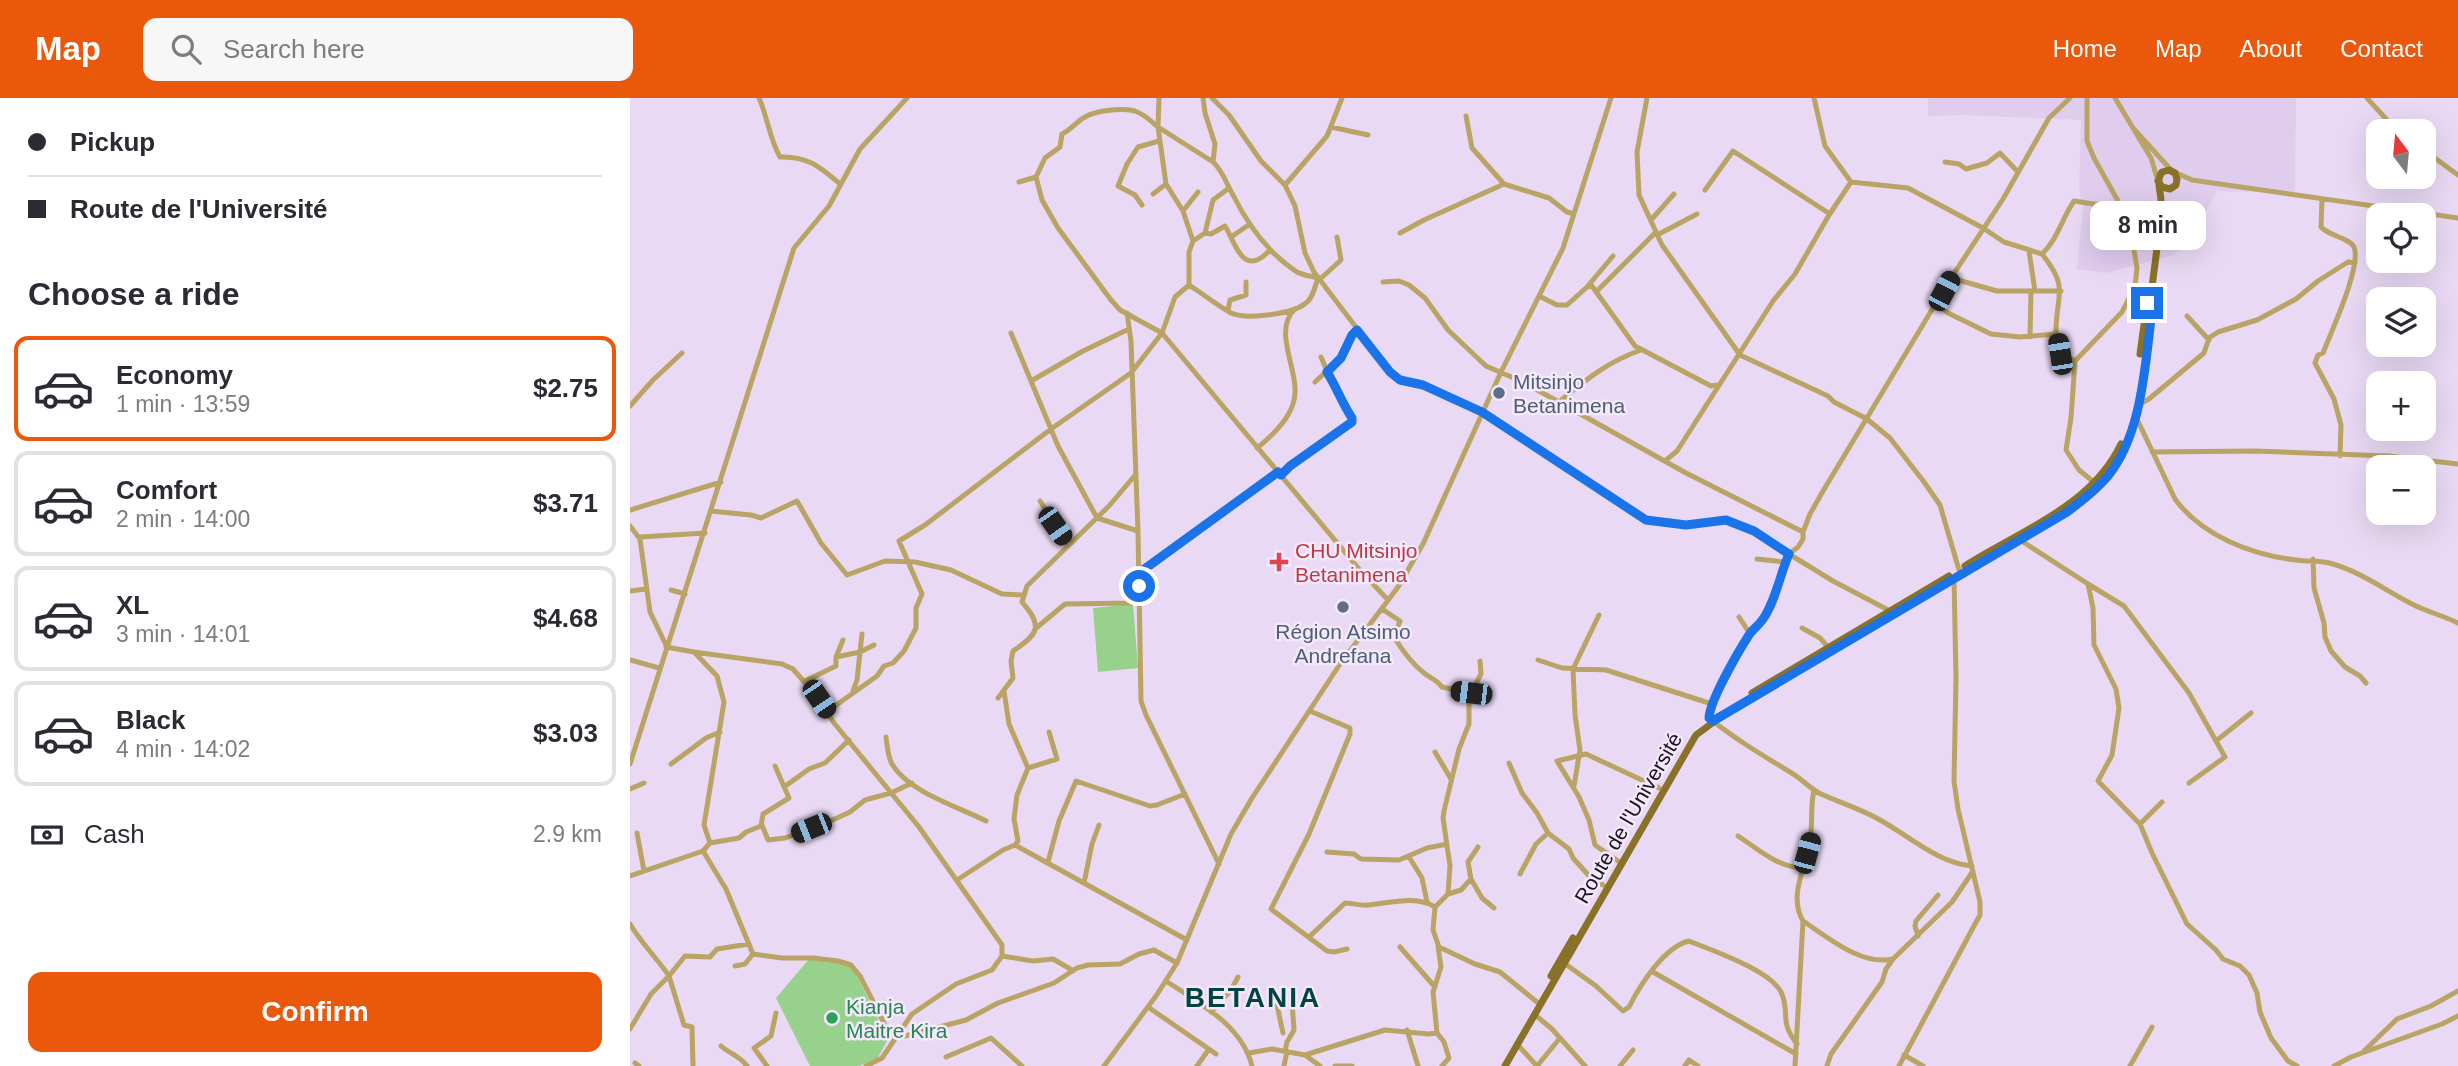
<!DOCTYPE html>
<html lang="en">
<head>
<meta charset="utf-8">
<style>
	body { margin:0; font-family:Helvetica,sans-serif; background:#f7f7f7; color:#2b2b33; height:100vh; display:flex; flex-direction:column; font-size:26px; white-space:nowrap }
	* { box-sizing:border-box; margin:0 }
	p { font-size:23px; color:#7c7c81 }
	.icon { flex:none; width:38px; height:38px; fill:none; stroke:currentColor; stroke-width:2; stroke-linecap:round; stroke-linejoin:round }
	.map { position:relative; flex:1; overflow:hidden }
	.panel { display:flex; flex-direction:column; background:#fff; width:630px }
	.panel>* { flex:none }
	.guide { display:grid; align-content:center; height:154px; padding:0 28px; background:#fff }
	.needle { width:46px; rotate:344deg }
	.controls { position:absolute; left:1736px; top:21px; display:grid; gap:14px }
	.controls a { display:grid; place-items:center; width:70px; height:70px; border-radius:14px; background:#fff; box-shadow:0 7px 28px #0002; font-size:35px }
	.end { position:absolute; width:32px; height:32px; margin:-16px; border:9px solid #1a73e8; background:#fff; box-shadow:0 0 0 4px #fff }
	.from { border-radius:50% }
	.bubble { position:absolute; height:49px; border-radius:14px; background:#fff; box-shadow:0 7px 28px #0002; font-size:23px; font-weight:800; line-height:49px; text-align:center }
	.car { position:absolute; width:21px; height:42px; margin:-21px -10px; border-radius:9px; box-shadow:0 0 5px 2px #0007; background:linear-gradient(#222 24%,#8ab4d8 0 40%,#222 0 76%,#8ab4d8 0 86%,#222 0) }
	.guide b { display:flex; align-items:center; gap:24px; height:66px; font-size:26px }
	.guide b+b { border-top:2px solid #e1e1e2 }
	.guide i { width:18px; height:18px; background:#2b2b33 }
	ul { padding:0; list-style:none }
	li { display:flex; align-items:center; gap:21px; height:105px; margin:0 14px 10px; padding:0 14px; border:4px solid #e1e1e2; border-radius:14px }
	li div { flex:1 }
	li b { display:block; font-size:26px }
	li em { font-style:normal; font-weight:800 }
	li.current { border-color:#ea580c }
	li>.icon { width:63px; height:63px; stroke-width:1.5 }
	h2 { padding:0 28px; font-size:32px; line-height:84px }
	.pay { display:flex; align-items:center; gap:18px; height:77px; padding:0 28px; font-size:26px }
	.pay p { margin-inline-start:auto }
	.primary-button { display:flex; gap:14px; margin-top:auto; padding:14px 28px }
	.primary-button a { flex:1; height:80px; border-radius:14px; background:#ea580c; color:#fff; font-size:28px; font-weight:800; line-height:80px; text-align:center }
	header { display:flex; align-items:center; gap:42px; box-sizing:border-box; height:98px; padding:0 35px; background:#ea580c; color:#fff }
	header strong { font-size:33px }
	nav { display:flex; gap:38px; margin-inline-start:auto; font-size:24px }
	.search { width:490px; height:63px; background:#f7f7f7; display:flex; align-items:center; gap:18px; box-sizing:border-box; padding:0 24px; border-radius:14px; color:#7c7c81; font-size:26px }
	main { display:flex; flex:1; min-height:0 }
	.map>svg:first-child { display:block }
</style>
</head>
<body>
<header>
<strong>Map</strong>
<div class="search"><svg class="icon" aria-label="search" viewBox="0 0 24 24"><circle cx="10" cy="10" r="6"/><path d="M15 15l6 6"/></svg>Search here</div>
<nav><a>Home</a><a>Map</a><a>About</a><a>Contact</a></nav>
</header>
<main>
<section class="panel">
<div class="guide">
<b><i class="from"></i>Pickup</b>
<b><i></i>Route de l'Université</b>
</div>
<h2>Choose a ride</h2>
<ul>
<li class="current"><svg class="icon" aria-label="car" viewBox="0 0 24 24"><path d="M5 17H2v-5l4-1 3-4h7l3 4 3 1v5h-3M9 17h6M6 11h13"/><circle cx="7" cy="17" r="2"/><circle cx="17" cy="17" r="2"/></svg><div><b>Economy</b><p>1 min · 13:59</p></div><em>$2.75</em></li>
<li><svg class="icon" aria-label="car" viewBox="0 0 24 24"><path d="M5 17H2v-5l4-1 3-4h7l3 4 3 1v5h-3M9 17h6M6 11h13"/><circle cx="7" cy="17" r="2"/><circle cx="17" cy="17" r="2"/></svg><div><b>Comfort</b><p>2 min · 14:00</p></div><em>$3.71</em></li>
<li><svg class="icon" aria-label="car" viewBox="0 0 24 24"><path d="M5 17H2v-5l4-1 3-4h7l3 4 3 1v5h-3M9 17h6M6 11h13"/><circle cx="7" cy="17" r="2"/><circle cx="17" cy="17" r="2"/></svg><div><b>XL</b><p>3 min · 14:01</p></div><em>$4.68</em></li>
<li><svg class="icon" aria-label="car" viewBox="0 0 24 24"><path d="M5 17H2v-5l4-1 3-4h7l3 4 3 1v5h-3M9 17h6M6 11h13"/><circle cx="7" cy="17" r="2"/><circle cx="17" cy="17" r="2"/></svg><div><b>Black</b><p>4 min · 14:02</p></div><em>$3.03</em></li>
</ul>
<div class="pay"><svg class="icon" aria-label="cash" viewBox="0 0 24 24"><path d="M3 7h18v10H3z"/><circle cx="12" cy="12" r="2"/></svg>Cash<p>2.9 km</p></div>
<div class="primary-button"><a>Confirm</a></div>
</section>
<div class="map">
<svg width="1828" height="968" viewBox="0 0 1828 968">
	<rect width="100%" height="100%" fill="#e9d9f4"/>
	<path fill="#e0cced" d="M 1298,0 L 1666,0 L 1665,95 L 1587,93 L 1577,112 L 1569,136 L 1543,157 L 1476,175 L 1447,171 L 1452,122 L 1453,106 L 1449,93 L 1451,22 L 1334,17 L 1298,18 Z"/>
	<path fill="#97d18c" d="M 503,506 L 508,570 L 468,574 L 463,510 Z
		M 179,861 L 215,865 L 223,870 L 258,941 L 247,961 L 229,968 L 180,968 L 146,900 Z"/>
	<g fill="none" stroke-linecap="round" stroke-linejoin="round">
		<path stroke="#b9a465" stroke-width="5" d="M 129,0 C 138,20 139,40 150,59 C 178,58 190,69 210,86
			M 529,0 L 528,29 L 583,64 C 593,73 596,85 603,97 C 618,127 638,155 667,174 C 672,177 681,178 688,180
			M 573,0 L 575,15 L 585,46 L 583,64
			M 582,0 L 599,17 L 631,63 L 655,87 L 665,108 L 675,155 L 684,174 L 760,274 L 770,282 L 793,287 L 853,314 L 1016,422 L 1056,427 L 1096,422 L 1110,426 L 1203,483 L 1260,513
			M 1017,0 L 1007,54 L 1009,97 L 1032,147 L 1110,257 L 1198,298 L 1204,304 L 1237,321 L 1260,340 L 1294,384 L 1310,407 L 1329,472
			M 1457,0 L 1457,43 L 1464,60 L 1488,103 L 1496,133 L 1503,146 L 1507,170 L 1505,188 L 1492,214 L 1445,263 L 1441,320 L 1436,352 L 1449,372 L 1465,385
			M 1485,0 L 1521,60 L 1528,83
			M 1737,0 L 1767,33
			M 836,18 L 842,50 L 874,86 L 919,100 L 937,114 L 944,116
			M 701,29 L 738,37
			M 1503,30 L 1542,73 L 1562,82 L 1828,120
			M 1794,52 L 1828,77
			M 1315,64 L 1329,66 L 1336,71 L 1357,65 L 1370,55 L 1388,74
			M 389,84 L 406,79
			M 1221,84 L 1278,90 L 1353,130 L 1374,144 L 1412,156
			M 655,87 L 697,38 L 712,0
			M 1075,92 L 1103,53 L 1200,116
			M 523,96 L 536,86
			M 1692,102 L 1691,129 C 1699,138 1720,140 1724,149 C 1732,168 1701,234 1693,255 L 1688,257 L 1685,265 L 1704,301 L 1711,327 L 1710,358
			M 512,107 L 505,97 L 488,88 L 497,66 L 508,49 L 529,43
			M 553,113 L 568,94
			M 1021,122 L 1044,96
			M 575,135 L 581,136 L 595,128 C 606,146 613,181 640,152
			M 770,135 L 794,122 L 874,86
			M 1027,137 L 1067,116
			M 601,139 L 620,126
			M 563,143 L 575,135 L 583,102 L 599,90
			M 1399,153 L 1405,193
			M 1321,180 L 1367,193 L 1431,193
			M 689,182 L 711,162 L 707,139
			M 753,184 L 769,183 L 779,187 L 795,200 L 818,232 L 856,268 L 893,284 L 1056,375 L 1173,434
			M 559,187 C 573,196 587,207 601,215 C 617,222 663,216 676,205 C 683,200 685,188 688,180
			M 957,189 L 983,158
			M 966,194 L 1026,134
			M 909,198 L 927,207 L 937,207 L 957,189 L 962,188 L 1005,248 L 1081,288 L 1087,287
			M 1307,206 L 1318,215 L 1361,236 L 1390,239 L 1426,236
			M 598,212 L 600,202 L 616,197 L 616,184
			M 497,215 L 501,243 L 508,434 L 511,603 L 516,617 L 589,766
			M 1557,218 L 1579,242
			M 381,235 L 428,348 L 467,420 L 508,433
			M 1400,239 L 1401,193
			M 1445,263 L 1430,256 C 1428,249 1426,241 1426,234 C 1426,195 1440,191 1412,156 C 1428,141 1432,120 1444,103 L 1490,110
			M 401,283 L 453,253 L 499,231
			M 685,284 L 711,260 L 722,237 L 727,232
			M 929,304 C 955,282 979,263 1011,252
			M 1508,307 L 1519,301 L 1574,255 L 1579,240 L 1588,234 L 1627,222 L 1666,201 L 1688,183 L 1718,164 L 1725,165
			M 0,308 L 23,282 L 52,255
			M 1506,319 L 1545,401 C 1572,438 1622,457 1666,462 C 1679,464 1689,462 1703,466 C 1733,475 1756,493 1784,507 C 1798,514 1814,518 1828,525
			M 627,350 C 642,338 660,321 664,302 C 671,275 641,233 665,211
			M 1522,354 L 1626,353 L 1759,358 L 1828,366
			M 1035,363 L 1047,353 L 1143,203 L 1165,176 L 1199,117 L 1221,84 L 1195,48 L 1184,0
			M 651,377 L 660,368 L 722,324 L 722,320 C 710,301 700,281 691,259
			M 410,403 L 438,447
			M 0,412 L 91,384
			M 81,413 L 121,417 L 131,420 L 167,403 L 191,445 L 217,477 L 255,463 L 285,464 L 321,472 L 372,496 L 393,497
			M 0,428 L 10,441 L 20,514 L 36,547
			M 10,439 L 75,435
			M 1390,442 L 1458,486 L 1463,510 L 1464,547 L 1486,591 L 1489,610 L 1482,657 L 1468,683 L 1510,726 L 1522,755 L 1557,826 L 1586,852 L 1593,861 L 1610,868 L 1619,877 L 1627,895 L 1630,914 L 1641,940 L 1658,963 L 1667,968
			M 1127,461 L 1155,464
			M 1683,461 L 1684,490 L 1694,525 L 1695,539 L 1701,553 L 1715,569 L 1730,578 L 1736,585
			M 509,475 L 648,374
			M 1458,486 L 1494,508 L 1559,595 L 1586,643 L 1621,615
			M 41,492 L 55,496
			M 0,493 L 16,491
			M 752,511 L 770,523 L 764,539 C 772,552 781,565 794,575 C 800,580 807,582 812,589 L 841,595
			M 1109,519 L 1120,536
			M 1172,530 L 1190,540 L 1198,549
			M 405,531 L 435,506 L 501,505 L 509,503
			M 64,554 L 152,566 L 163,571 L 189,601 L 204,625 L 289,729 L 372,847 L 372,858 L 362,872 L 326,886 L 282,916 L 252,960 L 236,968
			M 206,559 L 230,554 L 244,547
			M 0,562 L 29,570
			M 908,562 L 932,570 L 976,572 L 1082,606
			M 850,563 L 851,576 L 839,599 L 839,626 L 829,651 L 814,713 L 813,720 L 820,768 L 818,796 L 805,809 L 803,832 L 809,849 L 845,866 L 870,874 L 907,904
			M 175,583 L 206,568 L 206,559 L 213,542
			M 223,593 L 227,582 L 232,536
			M 368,600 L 383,580 L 381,563 L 383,553 C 409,536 413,528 392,504 L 397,488 L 479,408 L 506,376
			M 198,613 L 247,578 L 254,568 L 263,565 L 274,553 L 286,530 L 286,510 L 292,496 L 269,443 L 295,427 L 421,331 L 501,275 L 532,235 L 490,212 L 481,202 L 428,130 L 412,102 L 406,79 L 415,60 L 430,49 L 432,36 C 441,32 446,24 455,19 C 467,12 491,10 505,13 C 514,16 521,23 528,29 L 536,86 L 553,113 L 563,143 L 559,154 L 559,187 L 545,199 L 532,235 L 729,471 L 758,502
			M 680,613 L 720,630 L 720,636 L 679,736 L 641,811 L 697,853 L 704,854 L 717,851
			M 256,639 C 257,647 258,659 262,666 C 278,694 329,709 356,723
			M 805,654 L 821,681
			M 879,665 L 892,695 L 907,715 L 918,735 L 939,751 L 943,760 L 961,780 L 973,787
			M 0,666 L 164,150 L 199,108 L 230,51 L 277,0
			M 41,666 L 76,640 L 90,634
			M 398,670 L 427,661 L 419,634
			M 1559,685 L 1595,659 L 1586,643
			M 944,688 L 950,652 L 945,617 L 943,571 L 969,517
			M 154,689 L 179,671 L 195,665 L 219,642
			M 0,691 L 14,685
			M 1510,726 L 1532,704
			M 132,727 L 138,742 L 155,740 L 196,725 L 220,714 L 235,702 L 261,695 L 282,685
			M 7,735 L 14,773
			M 1108,738 C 1128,751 1147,769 1173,770
			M 80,745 L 109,740 L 116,734 L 131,728 L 133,716 L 159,700 L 145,668
			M 385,747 L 557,842
			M 73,753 L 96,791 L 123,856
			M 697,754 L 724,756 L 731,761 L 769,762 L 797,750 L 817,746
			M 779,759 L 792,780 L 797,804
			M 988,763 L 965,747 L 959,722 L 949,699 L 927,663 L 956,656 L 1029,690
			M 418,764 L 429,723 L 446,683 L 520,708 L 527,707 L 555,696
			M 1342,768 C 1308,765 1279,738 1250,722 C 1231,711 1211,705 1191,696 C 1180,691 1171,680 1160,674 C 1132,657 1105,641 1079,620 L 1079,613 L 1120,536 L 1137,514 L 1151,481 L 1154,466 L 1159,456 L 1168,449 L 1173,441 L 1173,434 L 1180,416 L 1193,393 L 1321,180 L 1373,101 L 1419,20 L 1440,0
			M 890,776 L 906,746 L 918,735
			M 0,778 L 73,753 L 80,745 L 74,727 L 94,604 L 87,578 L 64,554 L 36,549
			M 841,781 L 852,800 L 864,810
			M 327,782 L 373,752 L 385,747 L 388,743 L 384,721 L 387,697 L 398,670 L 379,626 L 374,593
			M 454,785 L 462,746 L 469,727
			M 818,796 L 831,792 L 841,781 L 838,764 L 848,749
			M 1173,823 C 1158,798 1176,769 1180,742 C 1183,726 1180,709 1184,692
			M 0,826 C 11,845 27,860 39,878 L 21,896 L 0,931
			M 1288,838 L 1285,828 L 1286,823 L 1308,797
			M 679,839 L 715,805 C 723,805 730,808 738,807 C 760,805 786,797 805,809
			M 770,849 L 805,889
			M 372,858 L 403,863 L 423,861 L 442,872
			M 934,865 L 966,888 L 993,913 L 999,909 C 1010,887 1034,849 1059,843 C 1081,852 1143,873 1152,896 C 1160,918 1149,923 1167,946
			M 105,868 L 115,866 L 123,856 L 152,860 L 183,860 L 208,863 L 221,867 L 230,878 L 256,929 L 271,939 L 336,922 L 368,905 L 424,885 L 447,870 L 458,867 L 490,866 L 509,856 L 524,852 L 547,865
			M 1023,874 L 1166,956
			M 536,883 C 569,905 612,927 622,968
			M 645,898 L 653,935
			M 518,909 L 586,956
			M 581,914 L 601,892 L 608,879
			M 904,916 L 922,931 L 955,968
			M 777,932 L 788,968
			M 807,935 L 814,944 L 819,960 L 812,968
			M 887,946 L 907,968
			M 91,948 C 100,956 110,958 117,968
			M 655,953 L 657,944 L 664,932 L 662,904
			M 1734,953 L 1767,921 L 1801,908 L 1828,893
			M 619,955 L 642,951 L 675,957 L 755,932 L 799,936 L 807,935 L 803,894 L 811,869 L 808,848
			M 675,957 L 690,968
			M 1274,957 L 1293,968
			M 316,959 L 361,940 L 392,968
			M 5,965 L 9,968
			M 63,968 L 62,929 L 54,927 L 39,878 L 55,858 L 80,859 L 87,851 L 119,846
			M 137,968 L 124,950 L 141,938 L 146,915
			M 474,968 L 526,898 L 547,865 L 601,736 L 622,700 L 710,566 L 768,489 L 793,446 L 871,274 L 933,150 L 981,0
			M 567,968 L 579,951
			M 654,968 L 657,953
			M 705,968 L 722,968
			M 907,968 L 930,940
			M 990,968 L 1003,952
			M 1055,968 L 1059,962 L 1068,968
			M 1165,968 L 1173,823 C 1199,840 1231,868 1263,861 L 1322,804 L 1343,773
			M 1197,968 L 1201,956 L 1252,884 L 1256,871 L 1263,861
			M 1269,968 L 1345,826 L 1350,817 L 1350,804 L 1328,711 L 1324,683 L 1326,580 L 1324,480
			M 1500,968 L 1522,929
			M 1704,968 L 1721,959 L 1812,926 L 1828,918"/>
		<path stroke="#897227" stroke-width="7" d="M 1510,256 L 1517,205 L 1521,200
			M 1335,468 C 1390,433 1462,408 1491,346
			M 1122,595 L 1319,478
			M 921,878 L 943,840
			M 875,968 L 1066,637 L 1096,615 L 1437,414 C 1452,403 1466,392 1478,378 C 1514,333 1515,261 1523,206 L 1521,199 C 1524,168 1530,137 1531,106 C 1532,95 1525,84 1532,74 L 1539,72 L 1545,75 L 1547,81 L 1546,87 L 1540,91 L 1532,89 L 1528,83"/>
	</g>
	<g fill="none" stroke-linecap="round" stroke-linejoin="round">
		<path stroke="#1a73e8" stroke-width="9" d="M 509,488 L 509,475 L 648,374 L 651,377 L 660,368 L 722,324 L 722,320 C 712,305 707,290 697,274 L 711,260 L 722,237 L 727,232 L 760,274 L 770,282 L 793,287 L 852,314 L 1016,422 L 1056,427 L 1096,422 L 1124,433 L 1159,456 C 1150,476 1146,502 1133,521 C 1129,527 1123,531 1119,537 C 1108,554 1080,602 1079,620 L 1083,623 L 1437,414 C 1452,403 1466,392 1478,378 C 1514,333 1515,261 1523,206 L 1521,199 L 1517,205"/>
	</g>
	<g fill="#5c6f8a" stroke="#f4e8fd" stroke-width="2.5">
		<circle cx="869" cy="295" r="7"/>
		<circle cx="713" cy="509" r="7"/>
	</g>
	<path fill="#e0444e" stroke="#f4e8fd" stroke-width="2.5" d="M645.5 453.5h7v7h7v7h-7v7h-7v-7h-7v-7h7z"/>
	<circle fill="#2e9e5b" stroke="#f4e8fd" stroke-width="2.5" cx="202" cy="920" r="7"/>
	<g text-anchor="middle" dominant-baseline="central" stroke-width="5" stroke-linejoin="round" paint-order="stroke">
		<g font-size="21" fill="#4e5e75" stroke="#f4e8fd" text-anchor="start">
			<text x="883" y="283">Mitsinjo<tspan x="883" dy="24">Betanimena</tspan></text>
			<text x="713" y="533" text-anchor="middle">Région Atsimo<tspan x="713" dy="24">Andrefana</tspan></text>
		</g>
		<g font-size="21" fill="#be3a42" stroke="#f4e8fd" text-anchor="start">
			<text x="665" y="452">CHU Mitsinjo<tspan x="665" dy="24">Betanimena</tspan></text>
		</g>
		<g font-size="21" fill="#19141d" stroke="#f4e8fd">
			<text transform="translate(998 720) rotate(-60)">Route de l'Université</text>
		</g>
		<g font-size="21" fill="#27864d" stroke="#f4e8fd" text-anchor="start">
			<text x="216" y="908">Kianja<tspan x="216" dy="24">Maitre Kira</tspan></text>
		</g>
		<g font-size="28" font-weight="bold" letter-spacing="2" fill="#014441" stroke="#f4e8fd">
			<text x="623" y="899">BETANIA</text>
		</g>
	</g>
</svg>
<div class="controls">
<a><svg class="needle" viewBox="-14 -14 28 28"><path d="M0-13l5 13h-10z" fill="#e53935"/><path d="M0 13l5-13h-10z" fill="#7c7c81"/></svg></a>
<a><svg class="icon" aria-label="locate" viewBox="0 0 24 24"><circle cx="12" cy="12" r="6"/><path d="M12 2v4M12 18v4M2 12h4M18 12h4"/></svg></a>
<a><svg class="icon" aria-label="layers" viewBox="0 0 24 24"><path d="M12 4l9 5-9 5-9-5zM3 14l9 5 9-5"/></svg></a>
<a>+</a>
<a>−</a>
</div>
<i class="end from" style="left:509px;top:488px"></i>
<i class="end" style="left:1517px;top:205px"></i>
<div class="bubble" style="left:1460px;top:103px;width:116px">8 min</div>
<i class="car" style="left:1314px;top:193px;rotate:28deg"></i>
<i class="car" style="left:1430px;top:256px;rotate:351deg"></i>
<i class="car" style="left:425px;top:428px;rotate:145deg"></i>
<i class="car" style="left:841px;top:595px;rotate:277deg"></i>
<i class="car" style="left:189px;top:601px;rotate:146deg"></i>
<i class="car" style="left:181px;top:730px;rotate:248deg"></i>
<i class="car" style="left:1177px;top:755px;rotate:15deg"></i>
</div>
</main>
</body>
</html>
